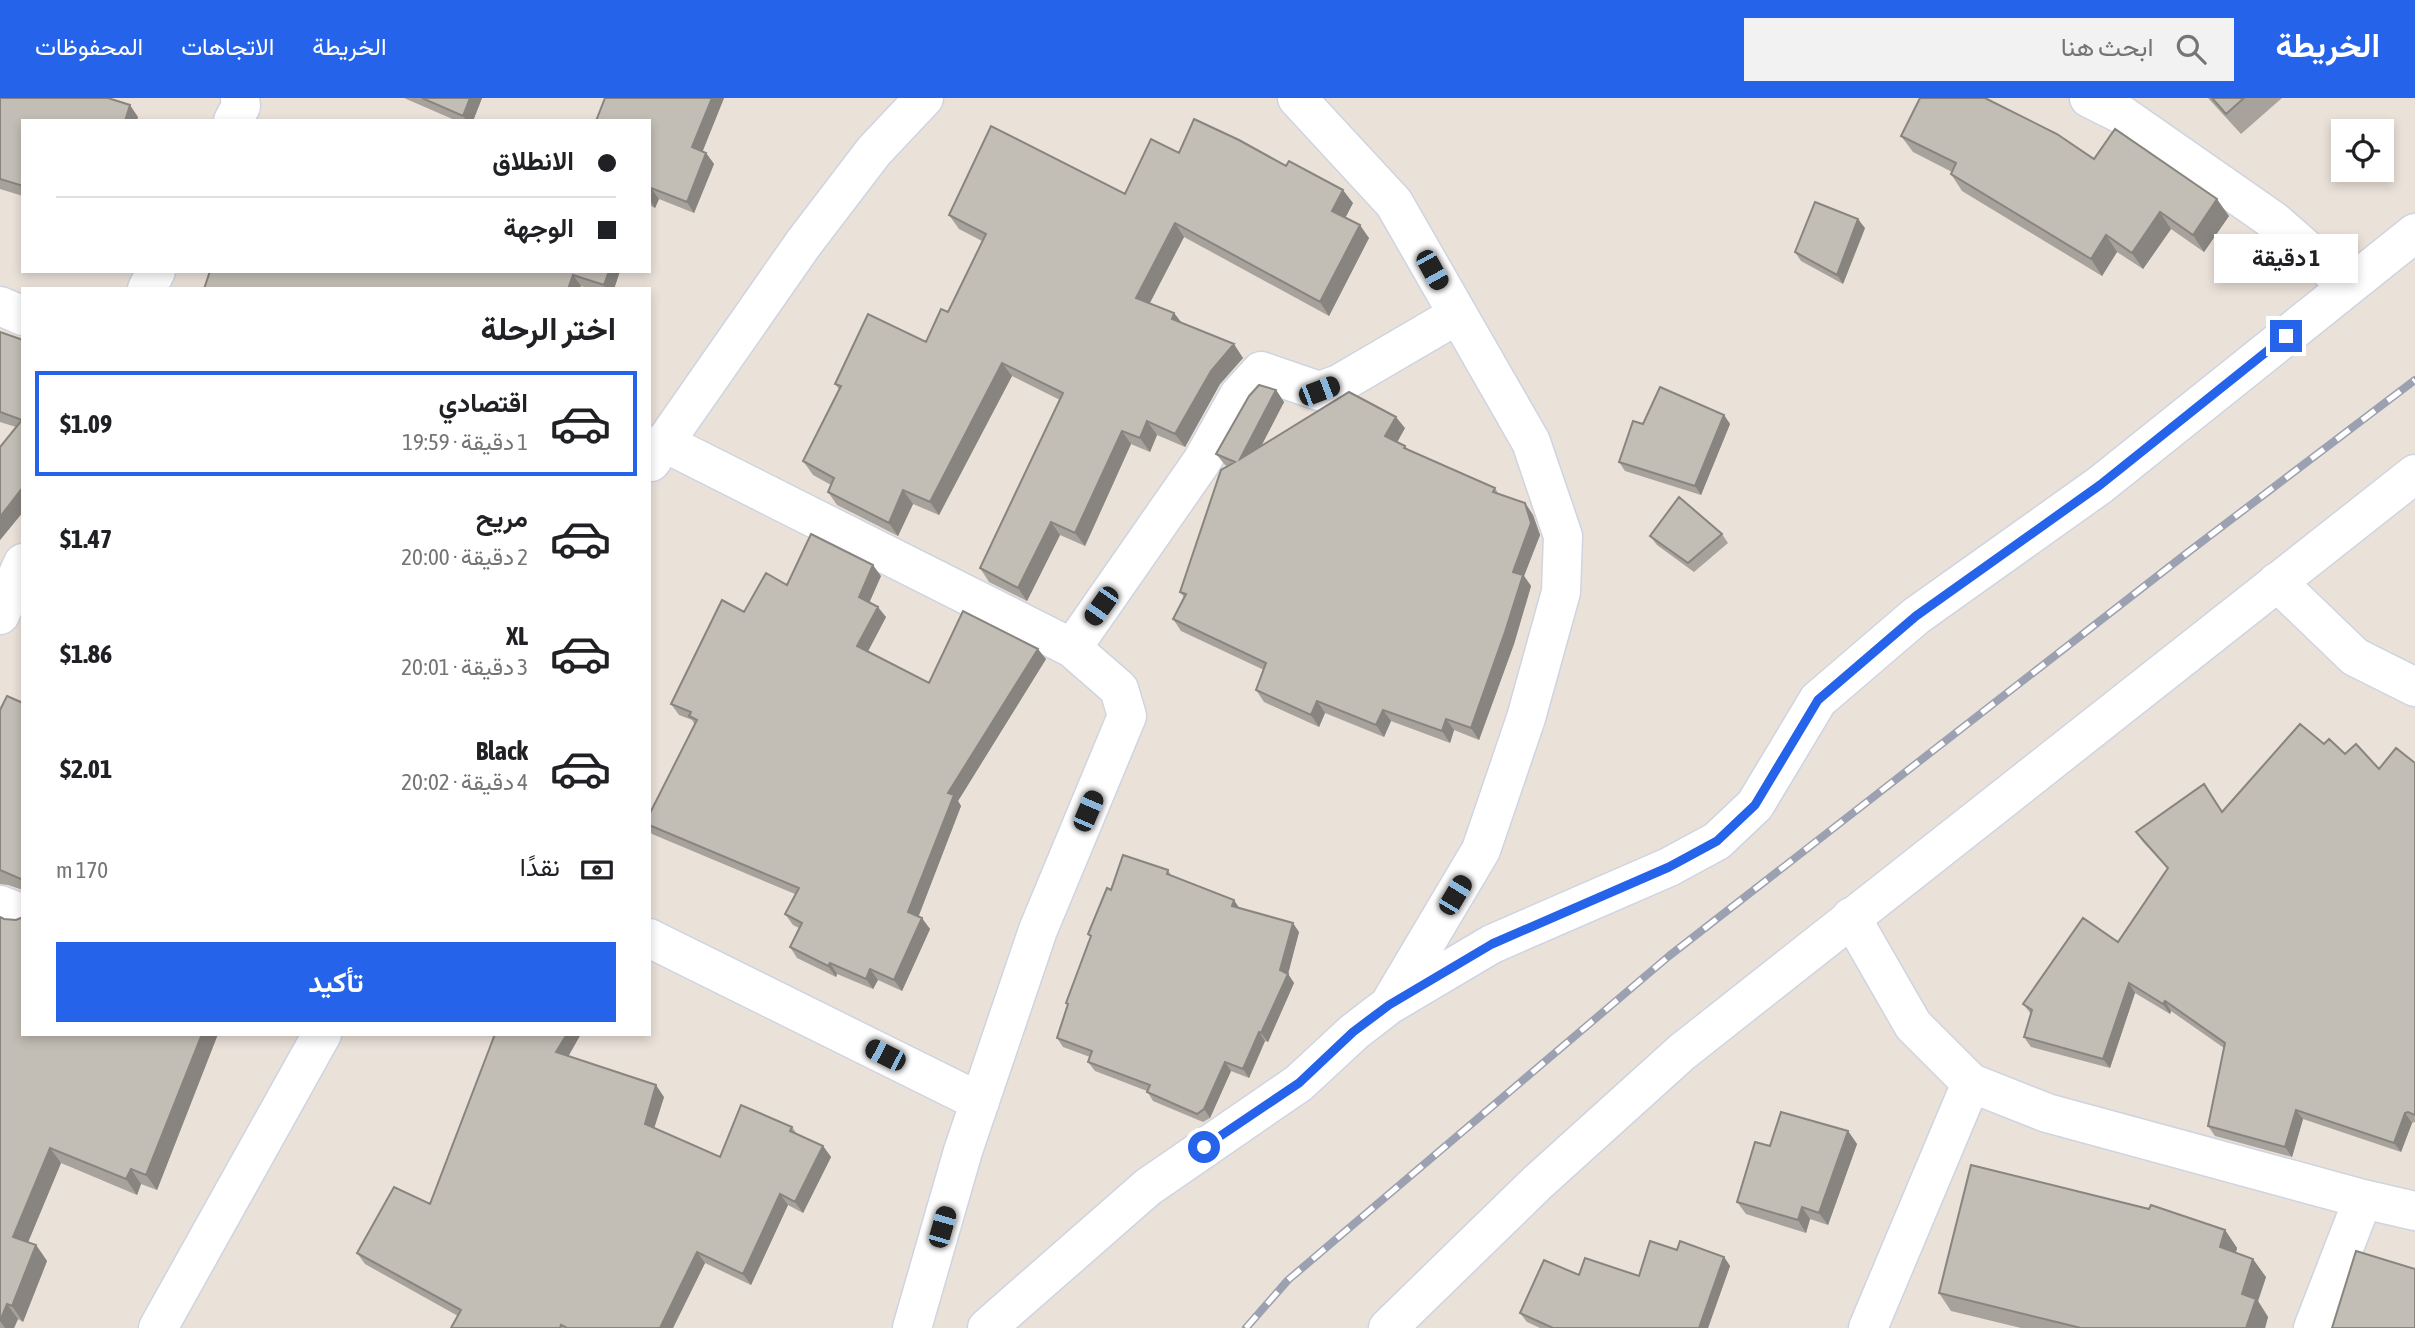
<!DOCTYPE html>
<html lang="ar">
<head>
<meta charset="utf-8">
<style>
	body { margin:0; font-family:"Asap Condensed",Vazirmatn,sans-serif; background:#f2f2f2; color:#202124; direction:rtl; height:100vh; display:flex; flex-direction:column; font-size:26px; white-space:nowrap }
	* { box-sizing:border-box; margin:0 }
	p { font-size:23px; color:#757577 }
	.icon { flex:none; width:38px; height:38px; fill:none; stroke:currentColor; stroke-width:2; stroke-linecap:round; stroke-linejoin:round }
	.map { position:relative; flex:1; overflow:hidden; direction:ltr }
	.panel { position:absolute; left:21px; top:189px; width:630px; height:749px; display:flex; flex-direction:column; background:#fff; border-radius:0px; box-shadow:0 4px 10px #0003; direction:rtl }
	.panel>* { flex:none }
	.guide { position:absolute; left:21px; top:21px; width:630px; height:154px; border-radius:0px; box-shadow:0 4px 10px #0003; direction:rtl; display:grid; align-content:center; height:154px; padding:0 35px; background:#fff }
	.tools { position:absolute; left:2331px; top:21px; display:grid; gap:14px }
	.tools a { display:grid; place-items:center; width:63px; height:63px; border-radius:0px; background:#fff; box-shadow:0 4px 10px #0003; font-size:35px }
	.end { position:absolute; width:32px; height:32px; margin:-16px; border:9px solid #2563eb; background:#fff; box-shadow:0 0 0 4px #fff }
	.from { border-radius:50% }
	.bubble { position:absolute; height:49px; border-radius:0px; background:#fff; box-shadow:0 4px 10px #0003; font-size:23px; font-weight:700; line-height:49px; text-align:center; direction:rtl }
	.car { position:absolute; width:21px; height:42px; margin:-21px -10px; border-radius:9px; box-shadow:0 0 5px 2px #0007; background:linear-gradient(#222 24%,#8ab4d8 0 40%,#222 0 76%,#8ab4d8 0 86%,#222 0) }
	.guide b { display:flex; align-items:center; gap:24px; height:66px; font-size:26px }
	.guide b+b { border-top:2px solid #e0e0e0 }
	.guide i { width:18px; height:18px; background:#202124 }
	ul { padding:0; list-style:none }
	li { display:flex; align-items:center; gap:21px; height:105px; margin:0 14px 10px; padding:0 21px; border:4px solid transparent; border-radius:0px }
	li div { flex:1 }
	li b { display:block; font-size:26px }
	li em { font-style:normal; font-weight:700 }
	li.on { border-color:#2563eb }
	li>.icon { width:63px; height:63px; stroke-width:1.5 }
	h2 { padding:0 35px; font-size:32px; line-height:84px }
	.pay { display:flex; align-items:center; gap:18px; height:77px; padding:0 35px; font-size:26px }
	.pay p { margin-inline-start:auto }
	.primary-button { display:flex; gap:14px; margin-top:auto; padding:14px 35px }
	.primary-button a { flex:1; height:80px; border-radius:0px; background:#2563eb; color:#fff; font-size:28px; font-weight:700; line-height:80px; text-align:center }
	header { display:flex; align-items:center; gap:42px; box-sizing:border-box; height:98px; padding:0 35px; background:#2563eb; color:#fff }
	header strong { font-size:33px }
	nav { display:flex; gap:38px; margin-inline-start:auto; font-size:24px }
	.search { width:490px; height:63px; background:#f2f2f2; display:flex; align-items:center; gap:18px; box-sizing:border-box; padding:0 24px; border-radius:0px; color:#757577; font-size:26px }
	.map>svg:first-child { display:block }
</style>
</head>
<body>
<header>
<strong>الخريطة</strong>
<div class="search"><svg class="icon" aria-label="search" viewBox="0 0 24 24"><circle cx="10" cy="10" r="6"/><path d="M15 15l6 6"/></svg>ابحث هنا</div>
<nav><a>الخريطة</a><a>الاتجاهات</a><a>المحفوظات</a></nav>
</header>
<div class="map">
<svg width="2415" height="1230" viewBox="0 0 2415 1230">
	<rect width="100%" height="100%" fill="#eae1d9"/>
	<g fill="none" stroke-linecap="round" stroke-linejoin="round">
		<defs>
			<path id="minor" d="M 1297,0 L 1394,105 L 1531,344 L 1563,438 L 1561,494 L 1526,620 L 1481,752 L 1392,902
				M 2089,0 L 2119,15 L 2274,123 L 2348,188
				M 233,23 L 241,8 L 240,0
				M 147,191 L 156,173
				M 0,208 L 23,218
				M 663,344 L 1072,550 L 1119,591 L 1127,618 L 1038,832 L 963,1053 L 912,1230
				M 651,364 L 803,146 L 874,53 L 924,0
				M 2277,484 L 2355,559 L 2415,589
				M 0,517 L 23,465
				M 1072,550 L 1202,363 L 1239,297 L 1261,273 L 1319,293 L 1339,286 L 1457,217
				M 0,807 L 23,816
				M 1851,819 L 1913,927 L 1971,985 L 2047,1015 L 2363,1101 L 2415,1113
				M 649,840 L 980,1004
				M 158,1230 L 322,936
				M 987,1230 L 1148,1089 L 1299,985 L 1354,934 L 1389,907 L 1492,846 L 1669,769 L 1717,743 L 1755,707 L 1818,602 L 1916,518 L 2100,387 L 2415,135
				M 1868,1230 L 1971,985
				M 2313,1230 L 2363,1101"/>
			<path id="tertiary" d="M 1388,1230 L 1537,1085 L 1682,954 L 2415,376"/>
		</defs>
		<use href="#minor" stroke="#cfd4e1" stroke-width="41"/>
		<use href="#tertiary" stroke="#cfd4e1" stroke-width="41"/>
		<use href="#minor" stroke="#fff" stroke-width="38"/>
		<use href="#tertiary" stroke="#fff" stroke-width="38"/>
		<defs>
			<path id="rail" d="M 1246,1230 L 1288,1182 L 1669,858 L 2187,455 L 2415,282"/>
		</defs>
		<use href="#rail" stroke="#9ca1b2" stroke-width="8"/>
		<use href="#rail" stroke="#fff" stroke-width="5" stroke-dasharray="16" stroke-linecap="butt"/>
	</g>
	<path fill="#a7a39c" d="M 0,0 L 138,19 L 23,23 L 23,98 L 0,91 Z
		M 404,0 L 482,0 L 473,23 L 457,23 Z
		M 605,0 L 724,0 L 702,53 L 706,55 L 714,66 L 694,115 L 659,101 L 655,110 L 649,107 L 649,23 Z
		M 2208,0 L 2282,0 L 2241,36 Z
		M 1901,38 L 2094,61 L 2229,118 L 2204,154 L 2171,131 L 2143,171 L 2117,154 L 2102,178 L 1962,93 L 1951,76 L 1952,74 L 1913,54 Z
		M 1179,55 L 1353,105 L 1345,120 L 1369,140 L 1329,218 L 1184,139 L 1150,205 L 1174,215 L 1181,224 L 1243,260 L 1220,286 L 1185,349 L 1157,337 L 1150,354 L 1131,346 L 1085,448 L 1060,437 L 1027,503 L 989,484 L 980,470 L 1060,302 L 1012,278 L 939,417 L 913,406 L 898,438 L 837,407 L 828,394 L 831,387 L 813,377 L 803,363 L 839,291 L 835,286 L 926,244 L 948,214 L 982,143 L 959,131 L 949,117 L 1125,96 Z
		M 1865,130 L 1843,186 L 1801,163 L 1795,154 Z
		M 620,173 L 614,191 L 590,191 L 581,188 L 580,191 L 204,191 Z
		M 0,234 L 23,242 L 23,414 L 0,442 L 0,349 L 16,329 L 0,324 Z
		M 1276,292 L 1284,304 L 1261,348 L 1405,330 L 1397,344 L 1405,348 L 1408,351 L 1495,390 L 1498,395 L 1525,405 L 1533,417 L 1540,437 L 1524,478 L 1531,488 L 1514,546 L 1479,642 L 1454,632 L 1450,645 L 1391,623 L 1384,639 L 1325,615 L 1319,629 L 1264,604 L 1256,592 L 1264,572 L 1181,533 L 1173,521 L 1184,499 L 1180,494 L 1227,368 L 1225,367 L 1216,356 Z
		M 1724,317 L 1730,326 L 1701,397 L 1625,373 L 1619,364 L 1643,326 Z
		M 1722,436 L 1728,445 L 1694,474 L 1657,447 L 1650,438 Z
		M 881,478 L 869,504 L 886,519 L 868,553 L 929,585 L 1046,561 L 958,703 L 961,708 L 918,819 L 930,831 L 902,893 L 878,882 L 873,891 L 837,876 L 836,879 L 797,860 L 790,849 L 799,830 L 793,827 L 785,816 L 795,796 L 652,736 L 649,732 L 649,727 L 695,627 L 692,622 L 679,617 L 671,606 L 787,487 Z
		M 23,605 L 23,792 L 8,787 L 0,786 L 0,612 Z
		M 2324,646 L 2379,671 L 2415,665 L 2415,1024 L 2412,1025 L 2401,1054 L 2303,1021 L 2292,1059 L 2215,1038 L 2208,1028 L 2224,950 L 2171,913 L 2170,916 L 2135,895 L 2110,970 L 2031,949 L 2024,939 L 2031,916 L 2023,906 L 2118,844 L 2168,771 L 2143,744 L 2136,734 L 2223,714 Z
		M 1168,772 L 1171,777 L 1240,811 L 1299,834 L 1288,876 L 1294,885 L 1268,944 L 1265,943 L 1249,980 L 1231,973 L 1210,1020 L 1203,1024 L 1153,1003 L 1147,993 L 1095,973 L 1088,964 L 1090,959 L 1063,949 L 1057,940 L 1068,908 L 1066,905 L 1091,839 L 1088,836 L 1111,792 Z
		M 0,819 L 23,936 L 218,936 L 157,1092 L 141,1086 L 137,1097 L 61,1065 L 28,1144 L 36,1147 L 47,1163 L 23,1224 L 18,1221 L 14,1230 L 0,1230 Z
		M 568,958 L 664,999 L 654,1030 L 720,1059 L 792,1029 L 797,1036 L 823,1048 L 831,1059 L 803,1115 L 788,1107 L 751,1187 L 705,1165 L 673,1230 L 451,1230 L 458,1218 L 365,1166 L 357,1155 L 430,1106 Z
		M 1848,1033 L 1857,1046 L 1828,1127 L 1810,1121 L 1806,1135 L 1746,1116 L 1737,1104 L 1770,1048 Z
		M 2225,1132 L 2237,1150 L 2236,1155 L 2266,1179 L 2258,1203 L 2268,1219 L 2265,1230 L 2021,1230 L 1951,1213 L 1939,1195 Z
		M 1677,1152 L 1724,1159 L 1730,1168 L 1708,1230 L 1540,1230 L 1527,1224 L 1520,1215 L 1579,1177 L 1639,1178 Z"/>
	<path fill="#88847f" d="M 470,0 L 482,0 L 473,23 L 467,23 L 463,18 Z
		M 712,0 L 724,0 L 700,60 L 692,49 Z
		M 130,7 L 138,19 L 137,23 L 125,23 Z
		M 706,55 L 714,66 L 694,115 L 687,104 Z
		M 651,90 L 659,101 L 655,110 L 649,101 L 649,94 Z
		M 1343,92 L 1353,105 L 1342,126 L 1332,113 Z
		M 2217,101 L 2229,118 L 2204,154 L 2193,137 Z
		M 2160,114 L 2171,131 L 2143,171 L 2132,155 Z
		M 1858,121 L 1865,130 L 1843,186 L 1837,177 Z
		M 1175,125 L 1184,139 L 1145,214 L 1136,200 Z
		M 1360,127 L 1369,140 L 1329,218 L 1320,204 Z
		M 2106,137 L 2117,154 L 2102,178 L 2091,161 Z
		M 609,173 L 620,173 L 614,191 L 606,191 L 604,187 Z
		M 573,177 L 581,188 L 580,191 L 568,191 Z
		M 1174,215 L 1184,228 L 1172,221 Z
		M 1234,246 L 1243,260 L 1220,286 L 1185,349 L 1175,336 L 1211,273 Z
		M 1002,265 L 1012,278 L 939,417 L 930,404 Z
		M 1276,292 L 1284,304 L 1249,372 L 1240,361 Z
		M 1724,317 L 1730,326 L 1701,397 L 1695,388 Z
		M 1396,319 L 1405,330 L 1394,350 L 1385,338 Z
		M 1147,323 L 1157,337 L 1150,354 L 1140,340 Z
		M 1122,333 L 1131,346 L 1085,448 L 1075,435 Z
		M 23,389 L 23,414 L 0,442 L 0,419 Z
		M 903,392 L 913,406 L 898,438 L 889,425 Z
		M 1525,405 L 1533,417 L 1540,437 L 1524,478 L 1531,488 L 1514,546 L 1479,642 L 1471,630 L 1513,474 Z
		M 1051,424 L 1060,437 L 1027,503 L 1018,490 Z
		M 873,467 L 881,478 L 867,510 L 859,499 Z
		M 878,509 L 886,519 L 865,559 L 857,548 Z
		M 1038,551 L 1046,561 L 958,703 L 961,708 L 916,825 L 908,814 L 948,695 Z
		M 1317,603 L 1325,615 L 1319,629 L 1311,617 Z
		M 1383,612 L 1391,623 L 1384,639 L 1376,627 Z
		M 1446,621 L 1454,632 L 1450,645 L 1442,633 Z
		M 1234,802 L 1240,811 L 1232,808 Z
		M 922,820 L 930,831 L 902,893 L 894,882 Z
		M 1293,825 L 1299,834 L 1288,876 L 1294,885 L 1268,944 L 1261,935 Z
		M 830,865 L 837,876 L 836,879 L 828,868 Z
		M 870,871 L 878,882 L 873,891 L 866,881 Z
		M 2129,885 L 2135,895 L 2110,970 L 2103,961 Z
		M 2165,903 L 2171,913 L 2170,916 L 2163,906 Z
		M 1259,934 L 1265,943 L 1249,980 L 1243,971 Z
		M 202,936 L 218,936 L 157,1092 L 146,1077 Z
		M 567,936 L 581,936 L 564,966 L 556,954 Z
		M 1225,964 L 1231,973 L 1210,1020 L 1204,1011 Z
		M 656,987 L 664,999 L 652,1037 L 645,1026 Z
		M 2296,1012 L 2303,1021 L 2292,1059 L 2285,1049 Z
		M 2405,1015 L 2412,1025 L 2401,1054 L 2394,1045 Z
		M 1848,1033 L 1857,1046 L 1828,1127 L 1819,1115 Z
		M 823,1048 L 831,1059 L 803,1115 L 795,1104 Z
		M 50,1050 L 61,1065 L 24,1154 L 13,1139 Z
		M 131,1071 L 141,1086 L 137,1097 L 126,1081 Z
		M 780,1096 L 788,1107 L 751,1187 L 743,1176 Z
		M 1802,1109 L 1810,1121 L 1806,1135 L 1798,1122 Z
		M 2225,1132 L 2237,1150 L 2232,1167 L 2220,1149 Z
		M 36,1147 L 47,1163 L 23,1224 L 12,1208 Z
		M 697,1154 L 705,1165 L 673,1230 L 660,1230 Z
		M 1724,1159 L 1730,1168 L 1708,1230 L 1699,1230 Z
		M 2253,1161 L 2266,1179 L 2258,1203 L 2268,1219 L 2265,1230 L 2246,1230 L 2242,1196 Z
		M 7,1206 L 18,1221 L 14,1230 L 5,1230 L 0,1223 Z"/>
	<path fill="#c2bdb5" stroke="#88847f" stroke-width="2" d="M 0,0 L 108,0 L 130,7 L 125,23 L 23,23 L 23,88 L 0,81 Z
		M 422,0 L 470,0 L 463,18 Z
		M 605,0 L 712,0 L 692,49 L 706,55 L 687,104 L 651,90 L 649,94 L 649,23 L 596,23 Z
		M 1920,0 L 1985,0 L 2057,36 L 2094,61 L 2115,31 L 2217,101 L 2193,137 L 2160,114 L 2132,155 L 2106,137 L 2091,161 L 1951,76 L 1956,65 L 1901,38 Z
		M 2212,0 L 2244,0 L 2226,16 Z
		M 1194,21 L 1239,42 L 1286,68 L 1289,63 L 1343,92 L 1332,113 L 1360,127 L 1320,204 L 1175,125 L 1136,200 L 1174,215 L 1172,221 L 1234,246 L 1211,273 L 1175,336 L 1147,323 L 1140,340 L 1122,333 L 1075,435 L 1051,424 L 1018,490 L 980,470 L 1063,295 L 1002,265 L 930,404 L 903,392 L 889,425 L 828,394 L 834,380 L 803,363 L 841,288 L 835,286 L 868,216 L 926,244 L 941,211 L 948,214 L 986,136 L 949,117 L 991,28 L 1125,96 L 1151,41 L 1179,55 Z
		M 1815,104 L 1858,121 L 1837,177 L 1795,154 Z
		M 210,173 L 609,173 L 604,187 L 573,177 L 568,191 L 204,191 Z
		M 0,234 L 23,242 L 23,389 L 0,419 L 0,349 L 22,322 L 0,314 Z
		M 1259,287 L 1276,292 L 1240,361 L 1349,294 L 1396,319 L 1385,338 L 1405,348 L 1404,350 L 1495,390 L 1493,394 L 1525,405 L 1531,425 L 1513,474 L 1523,477 L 1505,534 L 1471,630 L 1446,621 L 1442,633 L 1383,612 L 1376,627 L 1317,603 L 1311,617 L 1256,592 L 1266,565 L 1173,521 L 1186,496 L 1180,494 L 1221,372 L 1235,364 L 1216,356 L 1249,298 Z
		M 1660,289 L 1724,317 L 1695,388 L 1619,364 L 1633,323 L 1643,326 Z
		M 1679,399 L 1722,436 L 1688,465 L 1650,438 Z
		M 811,436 L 873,467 L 859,499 L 878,509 L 857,548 L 929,585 L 963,513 L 1038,551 L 948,695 L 954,697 L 908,814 L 922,820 L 894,882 L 870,871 L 866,881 L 830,865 L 828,868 L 790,849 L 802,825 L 785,816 L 799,790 L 649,727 L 649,717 L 697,622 L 689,618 L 691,614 L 671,606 L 722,502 L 744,514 L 766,475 L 787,487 Z
		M 7,598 L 23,605 L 23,782 L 0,772 L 0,612 Z
		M 2300,626 L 2324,646 L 2329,641 L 2345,656 L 2356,646 L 2379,671 L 2396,650 L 2415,665 L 2415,1017 L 2408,1014 L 2405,1015 L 2394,1045 L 2296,1012 L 2285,1049 L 2208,1028 L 2225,945 L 2165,903 L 2163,906 L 2129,885 L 2103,961 L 2024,939 L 2032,912 L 2023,906 L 2083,820 L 2118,844 L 2168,770 L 2136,734 L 2204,686 L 2222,714 Z
		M 1123,757 L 1168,772 L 1167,776 L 1234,802 L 1232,808 L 1293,825 L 1280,872 L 1288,876 L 1261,935 L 1259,934 L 1243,971 L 1225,964 L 1204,1011 L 1197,1016 L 1147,994 L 1150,987 L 1088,964 L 1092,953 L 1057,940 L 1068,906 L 1066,905 L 1091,838 L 1088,836 L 1107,790 L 1111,792 Z
		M 0,819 L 4,821 L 16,822 L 23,819 L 23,936 L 202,936 L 146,1077 L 131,1071 L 126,1081 L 50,1050 L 13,1139 L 36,1147 L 12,1208 L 7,1206 L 0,1223 Z
		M 495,936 L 567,936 L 556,954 L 656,987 L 645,1026 L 720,1059 L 741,1007 L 792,1029 L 790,1033 L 823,1048 L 795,1104 L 780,1096 L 743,1176 L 697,1154 L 660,1230 L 567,1230 L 561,1227 L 560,1230 L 451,1230 L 461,1212 L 357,1155 L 394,1089 L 430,1106 Z
		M 1781,1014 L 1848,1033 L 1819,1115 L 1802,1109 L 1798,1122 L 1737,1104 L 1755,1044 L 1770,1048 Z
		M 1971,1067 L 2149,1111 L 2151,1107 L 2225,1132 L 2220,1149 L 2253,1161 L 2242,1196 L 2256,1201 L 2246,1230 L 2081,1230 L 1939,1195 Z
		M 1650,1143 L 1677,1152 L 1680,1143 L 1724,1159 L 1699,1230 L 1553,1230 L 1520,1215 L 1544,1162 L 1579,1177 L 1585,1160 L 1639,1178 Z
		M 2356,1153 L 2415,1171 L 2415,1230 L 2332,1230 Z"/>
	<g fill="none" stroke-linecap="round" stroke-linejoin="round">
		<path stroke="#2563eb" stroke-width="9" d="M 1204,1049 L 1299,985 L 1353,934 L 1389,907 L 1492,846 L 1669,769 L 1717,743 L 1755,707 L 1818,602 L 1916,518 L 2100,387 L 2286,238"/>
	</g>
</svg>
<div class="tools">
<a><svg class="icon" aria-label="locate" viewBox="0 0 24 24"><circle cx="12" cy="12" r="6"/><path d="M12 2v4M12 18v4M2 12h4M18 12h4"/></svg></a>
</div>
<i class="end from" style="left:1204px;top:1049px"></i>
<i class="end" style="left:2286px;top:238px"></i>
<div class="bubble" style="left:2214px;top:136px;width:144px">1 دقيقة</div>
<i class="car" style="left:1432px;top:172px;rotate:151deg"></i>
<i class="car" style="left:1319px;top:293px;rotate:69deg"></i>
<i class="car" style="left:1101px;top:508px;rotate:215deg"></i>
<i class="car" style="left:1088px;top:713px;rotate:23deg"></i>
<i class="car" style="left:1455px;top:797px;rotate:31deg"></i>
<i class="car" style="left:885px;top:957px;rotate:297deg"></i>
<i class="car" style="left:942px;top:1129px;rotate:16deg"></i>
<div class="guide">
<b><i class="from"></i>الانطلاق</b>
<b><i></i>الوجهة</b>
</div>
<section class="panel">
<h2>اختر الرحلة</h2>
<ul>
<li class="on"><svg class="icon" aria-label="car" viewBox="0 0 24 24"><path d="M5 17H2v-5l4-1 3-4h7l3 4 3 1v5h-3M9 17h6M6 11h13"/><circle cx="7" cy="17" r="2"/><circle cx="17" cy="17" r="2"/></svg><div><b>اقتصادي</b><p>1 دقيقة · 19:59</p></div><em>$1.09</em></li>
<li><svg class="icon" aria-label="car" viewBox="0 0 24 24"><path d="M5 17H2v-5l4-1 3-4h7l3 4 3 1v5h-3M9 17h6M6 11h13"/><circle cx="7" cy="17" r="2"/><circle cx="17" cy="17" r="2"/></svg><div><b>مريح</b><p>2 دقيقة · 20:00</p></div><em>$1.47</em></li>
<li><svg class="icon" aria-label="car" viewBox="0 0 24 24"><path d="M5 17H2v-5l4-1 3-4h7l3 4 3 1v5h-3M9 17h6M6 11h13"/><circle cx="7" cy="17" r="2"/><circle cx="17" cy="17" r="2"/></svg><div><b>XL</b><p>3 دقيقة · 20:01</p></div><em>$1.86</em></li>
<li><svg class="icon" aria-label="car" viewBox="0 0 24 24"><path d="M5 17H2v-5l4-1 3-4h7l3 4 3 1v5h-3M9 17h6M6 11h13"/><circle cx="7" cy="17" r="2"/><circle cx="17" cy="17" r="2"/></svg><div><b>Black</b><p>4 دقيقة · 20:02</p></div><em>$2.01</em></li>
</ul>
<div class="pay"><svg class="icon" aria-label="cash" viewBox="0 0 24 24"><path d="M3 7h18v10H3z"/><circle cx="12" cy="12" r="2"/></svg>نقدًا<p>170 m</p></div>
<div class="primary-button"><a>تأكيد</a></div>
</section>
</div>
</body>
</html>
